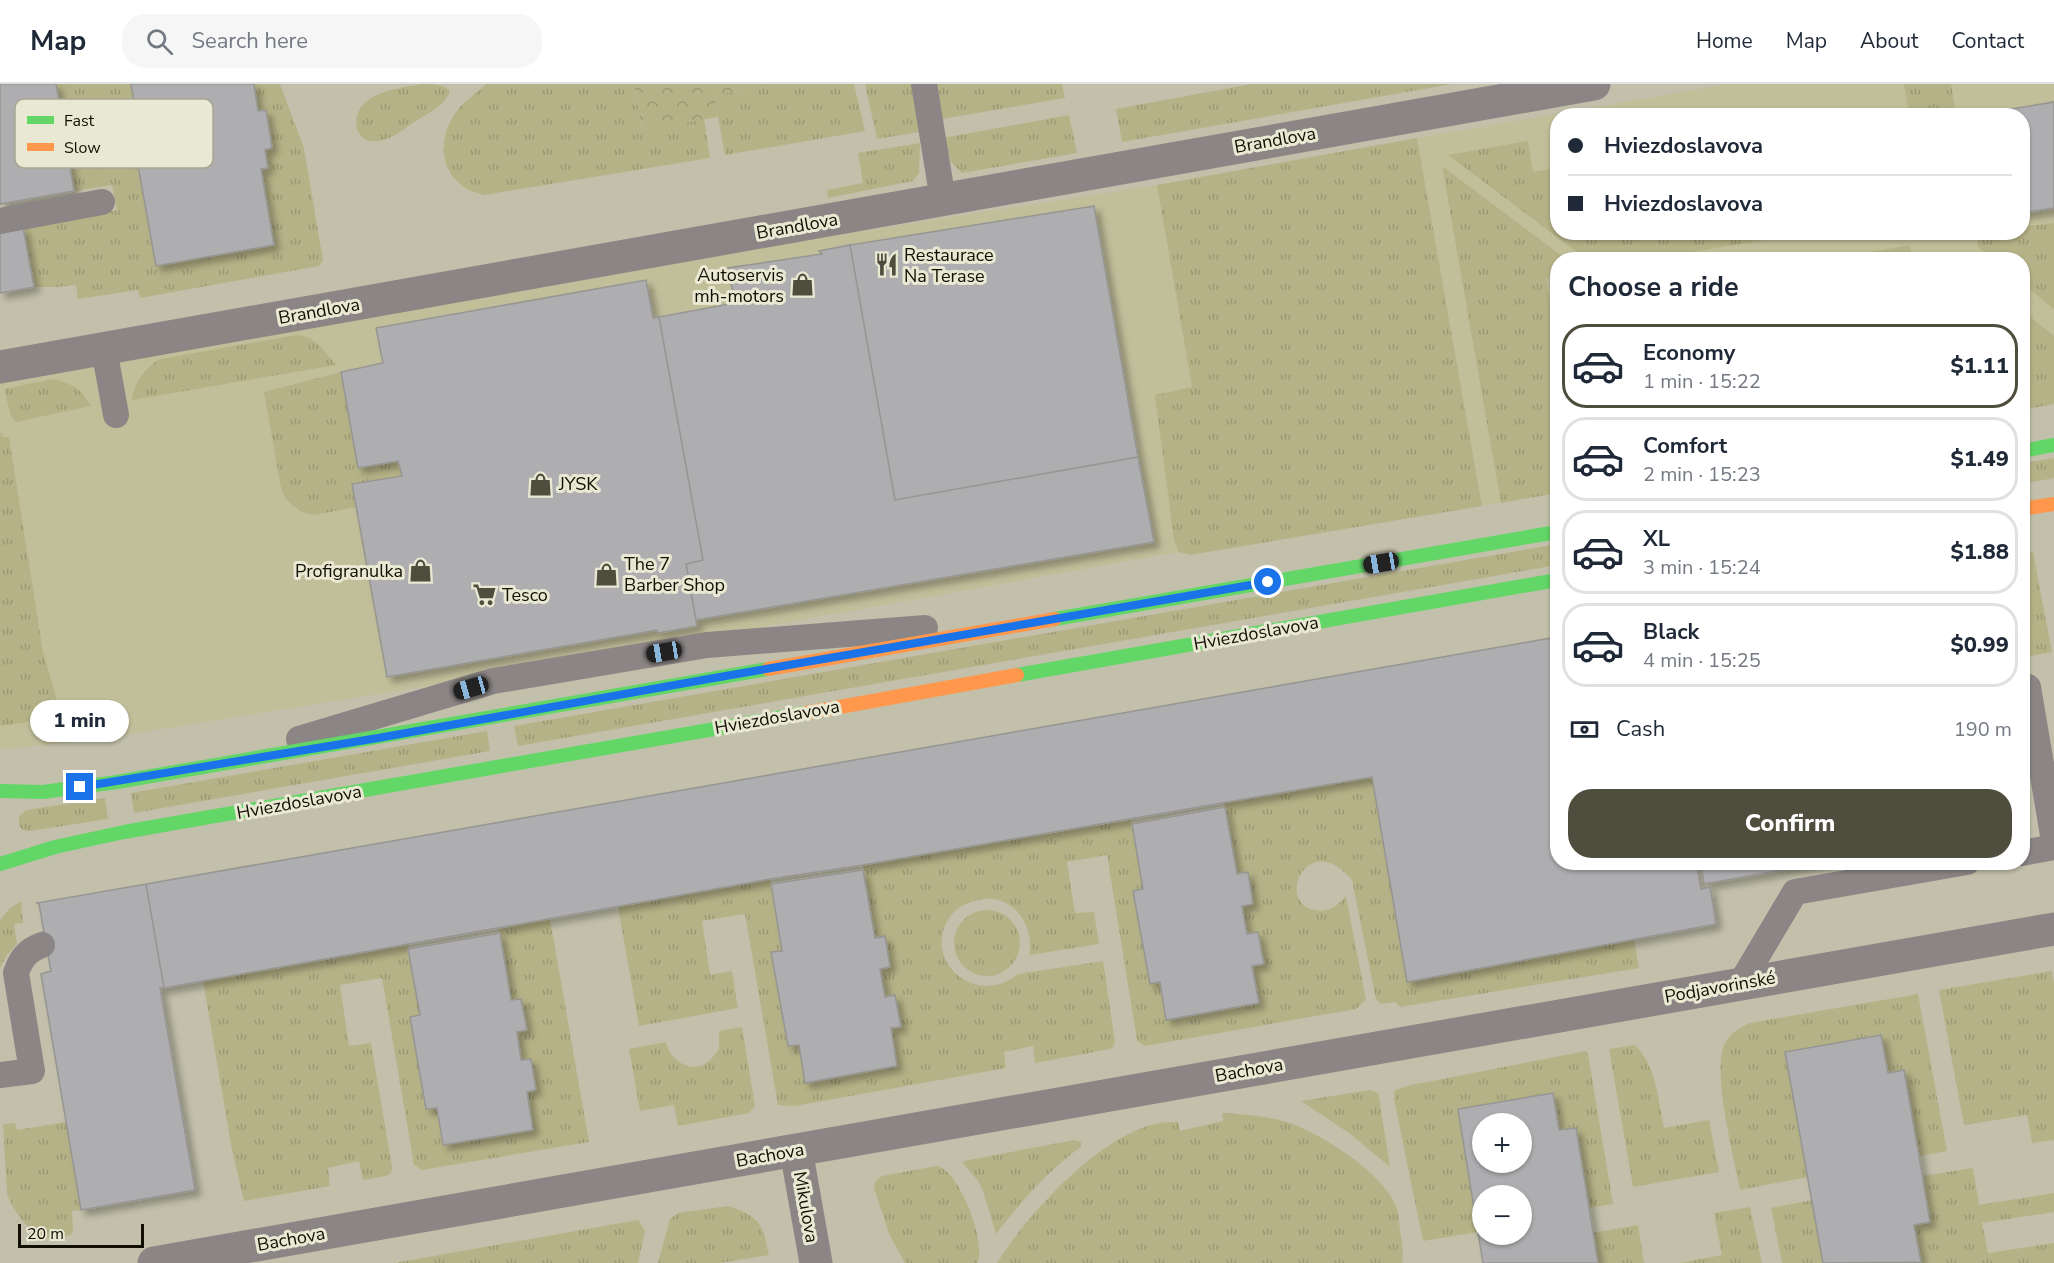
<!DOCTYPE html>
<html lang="en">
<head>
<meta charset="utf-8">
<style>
	body { margin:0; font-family:"Nunito Sans",sans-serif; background:#f6f6f7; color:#1f2937; height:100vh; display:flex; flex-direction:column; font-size:22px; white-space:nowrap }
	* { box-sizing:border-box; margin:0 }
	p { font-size:20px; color:#747a83 }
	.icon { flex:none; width:33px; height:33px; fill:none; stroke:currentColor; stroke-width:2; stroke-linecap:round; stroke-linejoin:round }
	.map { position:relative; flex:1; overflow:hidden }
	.panel { position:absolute; left:1550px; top:168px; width:480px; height:618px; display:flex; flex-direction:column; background:#fff; border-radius:24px; box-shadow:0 2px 4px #0004 }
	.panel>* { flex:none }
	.top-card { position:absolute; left:1550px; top:24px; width:480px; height:132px; border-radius:24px; box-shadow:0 2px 4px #0004; display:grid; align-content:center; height:132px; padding:0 18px; background:#fff }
	.buttons { position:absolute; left:1472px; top:1029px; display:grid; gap:12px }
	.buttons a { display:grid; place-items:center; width:60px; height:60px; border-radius:50%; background:#fff; box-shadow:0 2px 4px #0004; font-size:30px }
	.scale { position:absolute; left:18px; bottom:15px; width:126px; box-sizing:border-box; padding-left:6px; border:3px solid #110f02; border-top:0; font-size:16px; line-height:21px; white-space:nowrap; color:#110f02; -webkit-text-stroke:4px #e9e8d3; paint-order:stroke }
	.end { position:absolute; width:27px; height:27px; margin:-14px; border:8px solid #1a73e8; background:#fff; box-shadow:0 0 0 3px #fff }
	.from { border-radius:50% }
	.bubble { position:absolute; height:42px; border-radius:21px; background:#fff; box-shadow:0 2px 4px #0004; font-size:20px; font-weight:800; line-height:42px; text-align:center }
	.car { position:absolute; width:18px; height:36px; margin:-18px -9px; border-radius:8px; box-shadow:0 0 4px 2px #0007; background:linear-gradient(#222 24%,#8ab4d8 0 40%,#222 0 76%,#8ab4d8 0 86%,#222 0) }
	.top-card b { display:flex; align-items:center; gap:21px; height:57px; font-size:22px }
	.top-card b+b { border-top:2px solid #e0e1e3 }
	.top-card i { width:15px; height:15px; background:#1f2937 }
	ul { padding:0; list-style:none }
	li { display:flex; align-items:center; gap:18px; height:84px; margin:0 12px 9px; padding:0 6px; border:3px solid #e0e1e3; border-radius:24px }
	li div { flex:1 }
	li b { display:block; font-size:22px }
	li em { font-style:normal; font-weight:800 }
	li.on { border-color:#4f4d3d }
	li>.icon { width:54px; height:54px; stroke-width:1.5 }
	h2 { padding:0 18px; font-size:27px; line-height:72px }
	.pay { display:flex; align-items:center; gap:15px; height:66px; padding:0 18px; font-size:22px }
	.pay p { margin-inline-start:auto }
	.cta { display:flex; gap:12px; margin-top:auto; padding:12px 18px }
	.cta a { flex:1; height:69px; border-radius:24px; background:#4f4d3d; color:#fff; font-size:24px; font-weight:800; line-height:69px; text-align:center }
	header { display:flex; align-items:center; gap:36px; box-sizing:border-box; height:84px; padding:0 30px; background:#fff; border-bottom:2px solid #e0e1e3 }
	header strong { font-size:28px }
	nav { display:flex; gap:33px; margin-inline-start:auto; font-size:21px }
	.search { width:420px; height:54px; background:#f6f6f7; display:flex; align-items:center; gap:15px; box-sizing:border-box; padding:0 21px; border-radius:24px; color:#747a83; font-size:22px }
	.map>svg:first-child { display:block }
</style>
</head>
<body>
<header>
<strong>Map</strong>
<div class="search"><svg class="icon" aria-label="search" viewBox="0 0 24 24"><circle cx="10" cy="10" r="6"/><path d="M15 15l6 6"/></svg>Search here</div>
<nav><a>Home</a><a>Map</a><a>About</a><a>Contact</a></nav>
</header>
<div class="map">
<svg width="2054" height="1179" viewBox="0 0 2054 1179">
	<defs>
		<pattern id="grass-tufts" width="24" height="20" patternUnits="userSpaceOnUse" patternTransform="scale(1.5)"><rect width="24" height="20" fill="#b6b287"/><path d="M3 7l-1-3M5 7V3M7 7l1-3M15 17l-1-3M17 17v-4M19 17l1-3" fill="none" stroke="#9b9873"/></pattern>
		<pattern id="park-crowns" width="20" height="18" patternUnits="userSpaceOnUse" patternTransform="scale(1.5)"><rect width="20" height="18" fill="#b6b287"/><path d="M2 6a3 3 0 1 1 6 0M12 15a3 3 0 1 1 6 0" fill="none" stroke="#9b9873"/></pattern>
		<filter id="shadow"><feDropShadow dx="5.5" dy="5.5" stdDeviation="3" flood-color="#0004"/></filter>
	</defs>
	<rect width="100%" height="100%" fill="#c2c0aa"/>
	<path fill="#c1be9a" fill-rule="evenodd" d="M 1729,0 L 2054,0 L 2054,320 L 2022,326 L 2022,176 L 1557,176 L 1557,409 L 1482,422 L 1417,54 ZM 1557,32 L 2022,32 L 2022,148 L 1557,148 Z
		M 1157,101 L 1192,303 L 1156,311 L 1174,457 L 1179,468 L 477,594 L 94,656 L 7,665 L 0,664 L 0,293 L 692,174 Z"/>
	<path fill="url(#grass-tufts)" d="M 56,0 L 131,0 L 136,29 L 129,31 L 156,181 L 274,161 L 261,85 L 268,84 L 265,66 L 272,64 L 266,26 L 258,27 L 254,0 L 280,0 L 304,64 L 323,176 L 319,182 L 140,214 L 138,206 L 78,215 L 76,201 L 57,203 L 34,203 L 23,143 L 117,126 L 112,101 L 74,107 Z
		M 421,0 C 431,0 442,0 449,6 L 449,10 C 442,23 429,29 417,36 C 405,44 392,56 377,57 C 351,60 351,27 368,16 C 382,6 405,3 421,0 Z
		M 486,0 L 634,0 L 642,46 L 704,35 L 710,74 L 484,111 C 479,109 472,108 467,105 C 438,87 438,54 456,28 C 463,18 477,9 486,0 Z
		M 782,0 L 854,0 L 865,47 L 725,71 L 714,11 Z
		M 865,0 L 925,0 L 931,46 L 877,55 Z
		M 937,0 L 1062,0 L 1065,14 L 942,35 Z
		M 1252,0 L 1452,0 L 1122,58 L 1116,25 Z
		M 1904,0 L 1951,0 L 1956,31 L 1909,31 Z
		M 1069,31 L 1077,69 L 962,89 L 951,78 L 943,54 Z
		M 1417,54 L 1482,422 L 1190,471 L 1179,468 L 1174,457 L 1155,311 L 1192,303 L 1157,101 Z
		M 1528,57 L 1533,88 L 1557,84 L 1557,148 L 1807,149 L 1650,175 L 1586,175 L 1448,71 Z
		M 920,59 L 919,89 L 913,97 L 828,114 L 827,106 L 863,99 L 858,69 Z
		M 1442,82 L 1566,175 L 1557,176 L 1557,192 L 1546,194 L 1557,254 L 1557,409 L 1501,419 Z
		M 2054,139 L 2054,225 L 2022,199 L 2022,176 L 1993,175 L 1978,163 L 1978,154 L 1984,149 L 2022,148 L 2022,143 Z
		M 1910,161 L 1912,175 L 1831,175 Z
		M 2022,226 L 2054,252 L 2054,320 L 2022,326 Z
		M 296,251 C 315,251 325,268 336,281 L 132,316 C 134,298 145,283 161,275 Z
		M 341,288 L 358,384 L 398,377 L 402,392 L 352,400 L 356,423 L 314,431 L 302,428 L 292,421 L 286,415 L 281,404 L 264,308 Z
		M 53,295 C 75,301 79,303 91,322 L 16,338 L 11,332 L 4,305 Z
		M 0,348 L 3,353 L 9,353 L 43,568 L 62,633 L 0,642 Z
		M 2054,374 L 2054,394 L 2022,400 L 2022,379 Z
		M 1557,460 L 1557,481 L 518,662 L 514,642 Z
		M 2033,468 L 2052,568 L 2022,574 L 2022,470 Z
		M 487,647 L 490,667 L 134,729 L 131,709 Z
		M 1372,693 L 1634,855 L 1639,884 L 1400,923 L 1395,918 L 1381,920 L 1376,915 L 1352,796 C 1308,744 1275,818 1314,826 C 1329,829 1337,822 1346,812 L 1366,916 L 1356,925 L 1145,962 L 1137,957 L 1136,950 L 1107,771 L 1067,778 L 1075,829 L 1094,828 L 1099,860 L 1030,871 C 1034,836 1008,804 971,818 C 963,821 954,826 949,834 C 921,878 978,924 1018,890 L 1103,877 L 1115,958 L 1113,963 L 1110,965 L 1035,979 L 1033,962 L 1004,968 L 1006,984 L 795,1022 L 778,1021 L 745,830 L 702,837 L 710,891 L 732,887 L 738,924 L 639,942 L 618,823 L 770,795 L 782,867 L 772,869 L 788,962 L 799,961 L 805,998 L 897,982 L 891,944 L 900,943 L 895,912 L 885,913 L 880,885 L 890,883 L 885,852 L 875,854 L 863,781 L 1131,736 L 1143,805 L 1133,808 L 1150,900 L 1160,898 L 1166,936 L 1259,919 L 1252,882 L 1264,879 L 1258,849 L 1247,850 L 1242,822 L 1253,820 L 1248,789 L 1237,790 L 1224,719 Z
		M 105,714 L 108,735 L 30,747 L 23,746 L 19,742 L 19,732 L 26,726 Z
		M 21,817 L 23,839 L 14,840 L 17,860 L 7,871 L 0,884 L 0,836 L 9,825 Z
		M954 859a33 33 0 1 1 66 0a33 33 0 1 1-66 0Z
		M 550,835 L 589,1058 L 422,1086 L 414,1081 L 382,894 L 340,901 L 349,962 L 371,959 L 392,1083 L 391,1089 L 386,1092 L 363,1096 L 359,1077 L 328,1084 L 330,1102 L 244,1117 L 232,1066 L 203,897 L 408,860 L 420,931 L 410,934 L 426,1025 L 437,1024 L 443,1061 L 527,1008 L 536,1006 L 531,975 L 521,976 L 517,948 L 526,945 L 521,915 L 511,916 L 499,845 Z
		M 2052,887 L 2054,900 L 2054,1056 L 2032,1059 L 2027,1031 L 1964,1041 L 1939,906 Z
		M 1918,910 L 1947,1067 L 1919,1072 L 1903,986 L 1888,989 L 1785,969 L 1808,1093 L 1740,1106 C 1734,1073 1711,988 1725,959 C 1731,948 1740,944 1750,939 Z
		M 742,943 L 755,1022 L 749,1029 L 678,1042 L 674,1021 L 640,1027 L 629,965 L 666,958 C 670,977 693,992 710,976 C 713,973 716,969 719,965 L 719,947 Z
		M 1635,961 C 1657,983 1658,1015 1664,1044 L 1709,1036 L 1719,1088 L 1633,1103 L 1609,965 Z
		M 1586,967 L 1588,970 L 1613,1120 L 1589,1124 L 1576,1044 L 1559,1046 L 1553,1009 L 1458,1026 L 1478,1148 L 1423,1157 L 1394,1015 L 1395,1006 L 1411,1001 Z
		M 1370,1006 L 1378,1009 L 1379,1013 L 1390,1083 L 1349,1049 L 1301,1017 Z
		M 1222,1029 C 1244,1030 1269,1032 1290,1039 C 1323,1051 1380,1087 1395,1120 C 1399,1127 1399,1138 1400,1147 C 1402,1157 1404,1169 1402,1179 L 997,1179 C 1027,1131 1098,1053 1155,1040 C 1162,1038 1170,1038 1178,1038 L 1180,1047 L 1223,1037 Z
		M 66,1038 L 81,1126 L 72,1127 L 73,1147 L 71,1151 C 65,1152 57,1155 51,1154 C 32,1154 13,1127 7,1110 L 3,1040 L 15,1039 L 17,1046 Z
		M 1074,1056 L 1081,1058 L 1081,1063 C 1047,1087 1021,1118 996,1150 L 983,1107 L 979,1098 L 963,1079 L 964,1077 Z
		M 936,1082 C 958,1083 988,1161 977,1179 L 905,1179 L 890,1152 L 875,1107 C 873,1100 875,1096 882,1092 Z
		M 1973,1084 L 1979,1121 L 2054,1109 L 2054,1128 L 1982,1139 L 1988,1169 L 2054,1159 L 2054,1179 L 1914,1179 L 1921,1177 L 1914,1141 L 1930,1137 L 1922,1092 Z
		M 1812,1116 L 1823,1179 L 1782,1179 L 1771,1124 Z
		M 728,1122 C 760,1133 762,1138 769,1171 L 720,1179 L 658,1179 L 670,1135 L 678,1129 Z
		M 1750,1123 L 1762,1179 L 1679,1179 L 1722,1171 L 1714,1129 Z
		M 638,1136 L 645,1147 L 638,1179 L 394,1179 Z
		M 1638,1141 L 1644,1179 L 1598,1179 L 1593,1149 Z"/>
	<path fill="url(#park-crowns)" d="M 634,0 L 782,0 L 714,11 L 718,33 L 642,46 Z"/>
	<path fill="#aeaeb1" stroke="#969592" stroke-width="1.5" fill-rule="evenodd" filter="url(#shadow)" d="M 0,0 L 56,0 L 74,107 L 0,120 Z
		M 131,0 L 254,0 L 258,27 L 266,26 L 272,64 L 265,66 L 268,84 L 261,85 L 274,161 L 156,182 L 129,31 L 136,29 Z
		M 2054,18 L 2054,124 L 2022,129 L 2022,32 L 1968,32 Z
		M 1094,122 L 1138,373 L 895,416 L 850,161 Z
		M 23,143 L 34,203 L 0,209 L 0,147 Z
		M 850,161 L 895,416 L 1138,373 L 1154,458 L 696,536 L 686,480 L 703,476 L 659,233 L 735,219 L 728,184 L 822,170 L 819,167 Z
		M 646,196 L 653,234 L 659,233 L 703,476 L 686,480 L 697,542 L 658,549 L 657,546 L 387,593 L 352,400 L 402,392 L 398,377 L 358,384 L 341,288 L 383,279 L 376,244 Z
		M 1557,553 L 1557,778 L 1696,778 L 1701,805 L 1710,803 L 1716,840 L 1407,898 L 1372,693 L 863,781 L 770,795 L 164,904 L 146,800 Z
		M 1225,723 L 1237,790 L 1248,788 L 1253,820 L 1242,822 L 1247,850 L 1258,848 L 1264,880 L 1252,882 L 1259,919 L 1166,936 L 1160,898 L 1150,900 L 1133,807 L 1143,805 L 1132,740 Z
		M 1701,778 L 1828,778 L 1704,800 Z
		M 863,786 L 875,854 L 885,852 L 890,883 L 880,885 L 885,913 L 895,911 L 901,943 L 891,944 L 897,982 L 805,999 L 799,961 L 788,962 L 771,868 L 782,867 L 771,800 Z
		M 146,800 L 164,904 L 160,904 L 195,1106 L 81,1126 L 41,890 L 51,887 L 44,850 L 42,851 L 42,848 L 44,848 L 39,820 L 37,819 Z
		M 500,849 L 511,916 L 521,915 L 527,946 L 517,948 L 521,976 L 531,975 L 536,1006 L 527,1008 L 533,1046 L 443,1061 L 437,1024 L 426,1025 L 410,933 L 420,931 L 408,865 Z
		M 1881,951 L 1888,989 L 1904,986 L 1919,1072 L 1930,1138 L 1914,1141 L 1921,1178 L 1823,1179 L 1785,968 Z
		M 1553,1009 L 1559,1046 L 1576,1044 L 1598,1179 L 1483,1179 L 1458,1025 ZM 1482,1040 L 1521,1040 L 1521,1078 L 1482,1078 ZM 1482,1112 L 1521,1112 L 1521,1150 L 1482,1150 Z"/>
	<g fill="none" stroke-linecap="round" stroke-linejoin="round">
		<path stroke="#8b8685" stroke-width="26" d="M 924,0 L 943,116
			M 0,137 L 102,118
			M 104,265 L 116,331
			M 2028,603 L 2054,757
			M 299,655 L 493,597 L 707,561 L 925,544
			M 2022,769 L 2054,763
			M 1741,899 L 1795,808 L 1967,778
			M 0,991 L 32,987 L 16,889 C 21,874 28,866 42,861"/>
		<path stroke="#8b8685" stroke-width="33" d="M 0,283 L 1594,0
			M 796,1066 L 816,1179
			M 154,1179 L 2054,845"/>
		<path stroke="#63d668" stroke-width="14" d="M 2022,367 L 2054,361
			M 1055,535 L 1557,448
			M 1017,591 L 1557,496
			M 0,707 L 43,708 L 117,698 L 768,585
			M 0,780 L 55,763 L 124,748 L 806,629"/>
		<path stroke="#ff974d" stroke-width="14" d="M 2022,425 L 2054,420
			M 768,585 L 1055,535
			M 806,629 L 1017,591"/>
	</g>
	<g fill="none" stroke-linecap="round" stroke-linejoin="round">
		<path stroke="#1a73e8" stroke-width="8" d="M 80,703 L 378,654 L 714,594 L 1268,498"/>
	</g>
	<defs>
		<symbol id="restaurant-bare" viewBox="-9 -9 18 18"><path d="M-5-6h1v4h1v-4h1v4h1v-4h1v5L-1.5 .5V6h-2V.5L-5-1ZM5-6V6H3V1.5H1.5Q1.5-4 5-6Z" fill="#4f4d3d" stroke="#e9e8d3" stroke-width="2.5" paint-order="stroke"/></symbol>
		<symbol id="shop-bare" viewBox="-9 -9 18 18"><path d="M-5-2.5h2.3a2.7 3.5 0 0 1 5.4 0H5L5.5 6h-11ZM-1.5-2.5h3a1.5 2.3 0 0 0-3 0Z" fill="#4f4d3d" stroke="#e9e8d3" stroke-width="2.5" paint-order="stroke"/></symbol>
		<symbol id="supermarket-bare" viewBox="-9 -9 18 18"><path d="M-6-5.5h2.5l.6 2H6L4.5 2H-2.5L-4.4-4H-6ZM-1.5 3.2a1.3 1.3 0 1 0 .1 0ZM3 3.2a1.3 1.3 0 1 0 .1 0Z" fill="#4f4d3d" stroke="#e9e8d3" stroke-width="2.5" paint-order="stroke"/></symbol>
	</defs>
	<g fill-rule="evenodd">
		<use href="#restaurant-bare" x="870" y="164" width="33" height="33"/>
		<use href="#shop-bare" x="786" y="184" width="33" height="33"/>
		<use href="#shop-bare" x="524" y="384" width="33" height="33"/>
		<use href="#shop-bare" x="404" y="470" width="33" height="33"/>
		<use href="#shop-bare" x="590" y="474" width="33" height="33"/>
		<use href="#supermarket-bare" x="468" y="494" width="33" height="33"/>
	</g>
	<g text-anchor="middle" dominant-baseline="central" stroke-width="6" stroke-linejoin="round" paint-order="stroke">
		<g font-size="18" fill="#110f02" stroke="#e9e8d3">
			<text transform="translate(1275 56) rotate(-10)">Brandlova</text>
			<text transform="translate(797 142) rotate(-10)">Brandlova</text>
			<text transform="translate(319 227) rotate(-10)">Brandlova</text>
			<text transform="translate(1256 549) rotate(-10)">Hviezdoslavova</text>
			<text transform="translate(777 633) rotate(-10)">Hviezdoslavova</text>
			<text transform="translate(299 718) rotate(-10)">Hviezdoslavova</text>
			<text transform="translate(1720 903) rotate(-10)">Podjavorinské</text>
			<text transform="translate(1249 986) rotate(-10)">Bachova</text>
			<text transform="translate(770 1071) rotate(-10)">Bachova</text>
			<text transform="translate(806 1123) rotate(80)">Mikulova</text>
			<text transform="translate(291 1155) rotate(-10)">Bachova</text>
		</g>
		<g font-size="18" fill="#110f02" stroke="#e9e8d3" text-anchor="start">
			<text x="904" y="171">Restaurace<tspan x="904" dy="21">Na Terase</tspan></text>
			<text x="784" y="191" text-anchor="end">Autoservis<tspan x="784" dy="21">mh-motors</tspan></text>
			<text x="559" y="400">JYSK</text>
			<text x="624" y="480">The 7<tspan x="624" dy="21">Barber Shop</tspan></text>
			<text x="403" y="487" text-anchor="end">Profigranulka</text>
			<text x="502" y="511">Tesco</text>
		</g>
	</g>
	<rect x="15" y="15" width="198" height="69" rx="9" fill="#e9e8d3" stroke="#a8a794" stroke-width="1.5"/>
	<rect x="27" y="32" width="27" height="8" fill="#63d668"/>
	<rect x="27" y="59" width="27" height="8" fill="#ff974d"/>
	<g font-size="16" fill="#110f02">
		<text x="64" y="42">Fast</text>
		<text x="64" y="69">Slow</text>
	</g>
</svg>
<div class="buttons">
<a>+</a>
<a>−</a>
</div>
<div class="scale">20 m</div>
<i class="end from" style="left:1268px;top:498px"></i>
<i class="end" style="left:80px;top:703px"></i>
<div class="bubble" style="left:30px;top:616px;width:99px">1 min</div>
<i class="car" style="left:1381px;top:479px;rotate:260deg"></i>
<i class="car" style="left:664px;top:568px;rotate:260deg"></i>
<i class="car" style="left:471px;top:604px;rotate:254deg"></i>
<div class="top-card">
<b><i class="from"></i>Hviezdoslavova</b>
<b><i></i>Hviezdoslavova</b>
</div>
<section class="panel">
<h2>Choose a ride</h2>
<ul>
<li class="on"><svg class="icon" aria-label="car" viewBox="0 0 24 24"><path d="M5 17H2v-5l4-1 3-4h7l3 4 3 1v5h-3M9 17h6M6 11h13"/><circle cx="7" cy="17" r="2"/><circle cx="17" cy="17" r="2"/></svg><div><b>Economy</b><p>1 min · 15:22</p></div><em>$1.11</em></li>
<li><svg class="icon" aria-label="car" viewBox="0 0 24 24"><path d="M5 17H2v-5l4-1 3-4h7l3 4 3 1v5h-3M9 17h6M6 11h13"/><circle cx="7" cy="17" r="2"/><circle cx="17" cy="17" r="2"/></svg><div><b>Comfort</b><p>2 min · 15:23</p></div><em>$1.49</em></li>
<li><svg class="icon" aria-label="car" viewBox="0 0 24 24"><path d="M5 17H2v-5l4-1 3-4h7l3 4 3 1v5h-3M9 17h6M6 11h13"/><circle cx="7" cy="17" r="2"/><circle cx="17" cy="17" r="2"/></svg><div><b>XL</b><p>3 min · 15:24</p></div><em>$1.88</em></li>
<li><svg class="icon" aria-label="car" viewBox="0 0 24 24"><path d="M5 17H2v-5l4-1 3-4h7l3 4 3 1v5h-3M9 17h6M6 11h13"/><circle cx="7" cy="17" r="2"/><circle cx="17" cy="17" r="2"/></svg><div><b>Black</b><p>4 min · 15:25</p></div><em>$0.99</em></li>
</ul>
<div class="pay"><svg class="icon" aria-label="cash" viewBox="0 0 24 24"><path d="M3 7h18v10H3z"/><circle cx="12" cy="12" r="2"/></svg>Cash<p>190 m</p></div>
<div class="cta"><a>Confirm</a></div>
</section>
</div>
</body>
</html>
